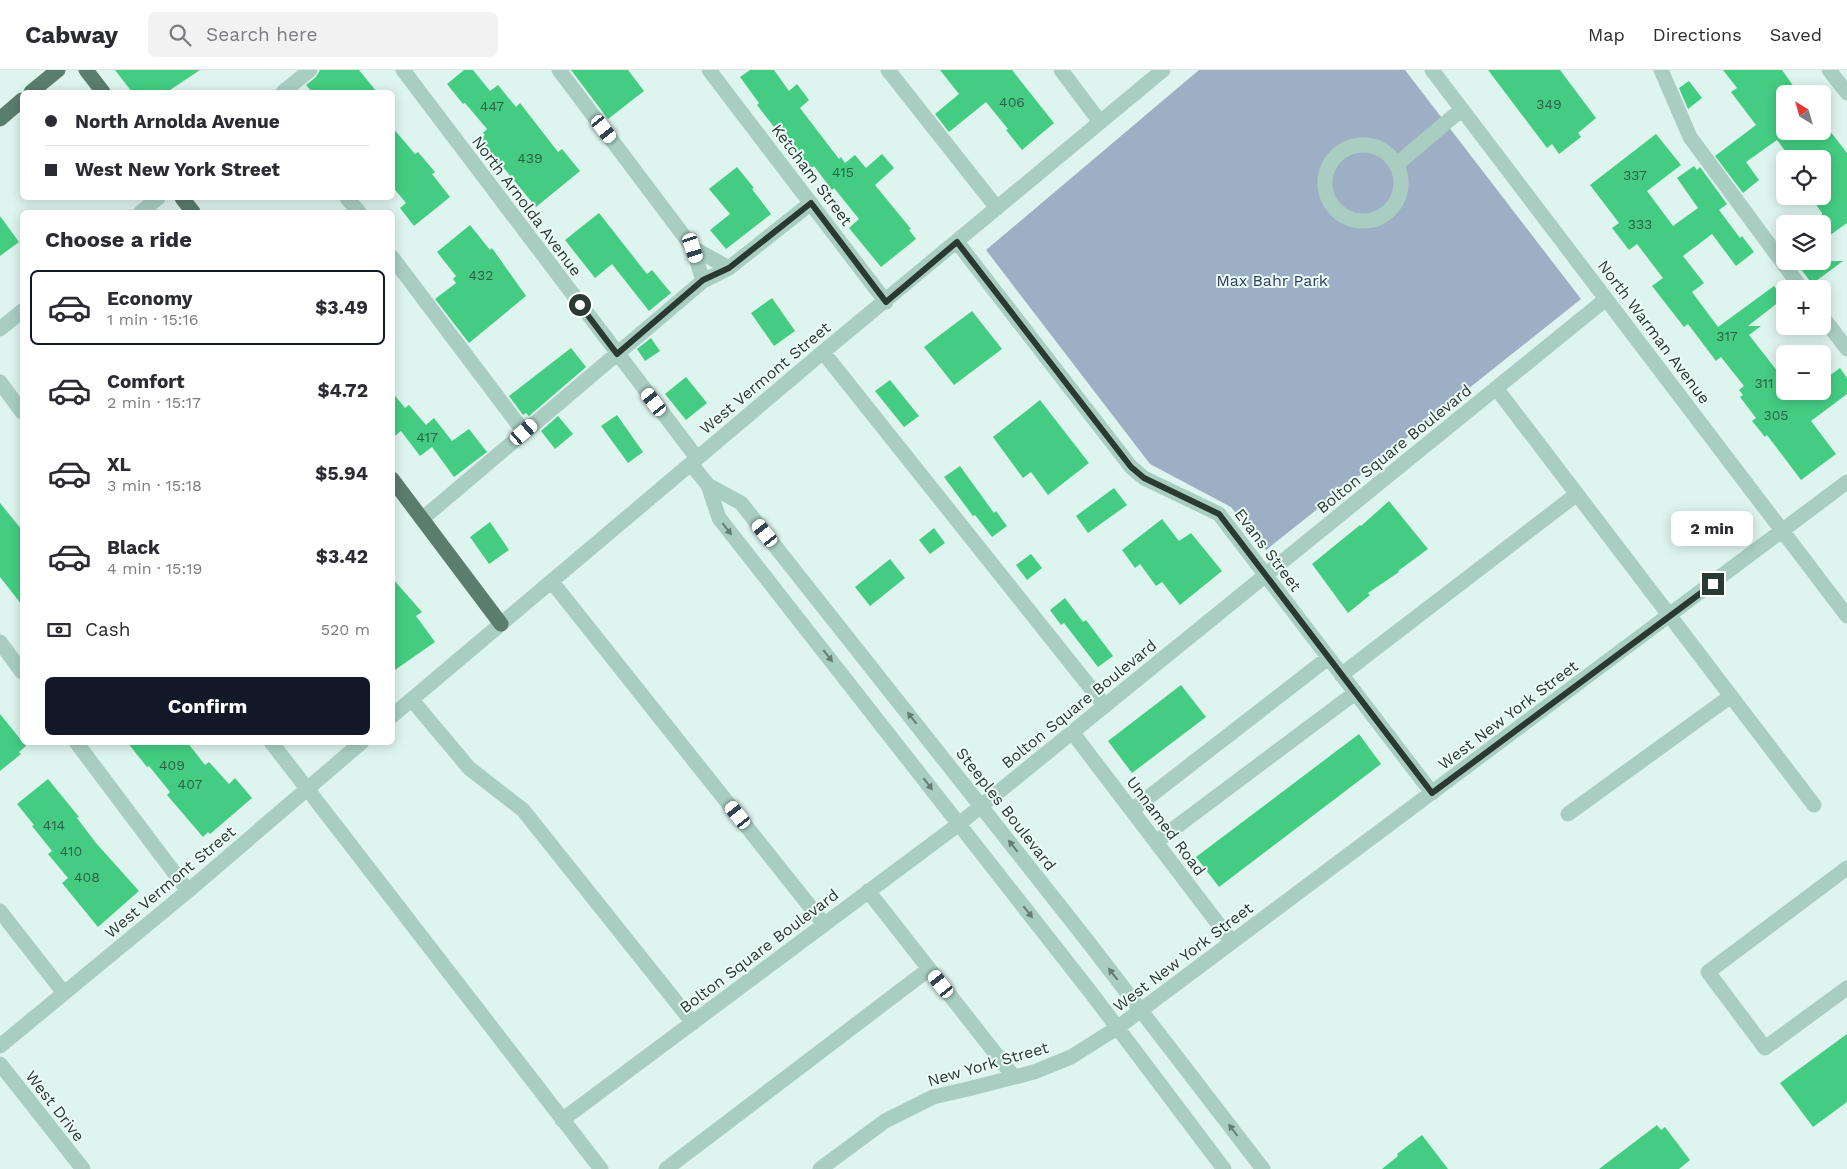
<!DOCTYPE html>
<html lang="en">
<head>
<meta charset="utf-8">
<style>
	body { margin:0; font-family:"Work Sans",sans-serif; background:#f2f2f3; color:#2b2b33; height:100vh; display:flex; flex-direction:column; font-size:19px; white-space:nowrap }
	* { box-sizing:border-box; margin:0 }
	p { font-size:16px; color:#7c7c81 }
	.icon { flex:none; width:28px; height:28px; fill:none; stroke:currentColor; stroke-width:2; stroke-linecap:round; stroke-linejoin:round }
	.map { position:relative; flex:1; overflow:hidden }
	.drawer { position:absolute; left:20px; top:140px; width:375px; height:535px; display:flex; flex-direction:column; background:#fff; border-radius:8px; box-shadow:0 2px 12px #0003 }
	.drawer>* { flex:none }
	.hud { position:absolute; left:20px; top:20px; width:375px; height:110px; border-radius:8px; box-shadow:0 2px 12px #0003; display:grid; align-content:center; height:110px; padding:0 25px; background:#fff }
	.needle { width:32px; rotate:323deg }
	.fabs { position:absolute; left:1776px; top:15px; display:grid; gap:10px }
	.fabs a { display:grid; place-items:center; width:55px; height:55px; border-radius:8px; background:#fff; box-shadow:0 2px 12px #0003; font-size:25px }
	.end { position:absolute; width:22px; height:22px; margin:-11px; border:6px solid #293a32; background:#fff; box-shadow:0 0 0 2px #fff }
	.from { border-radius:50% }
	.bubble { position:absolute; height:35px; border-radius:8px; background:#fff; box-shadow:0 2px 12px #0003; font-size:16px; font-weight:700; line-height:35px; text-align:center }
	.car { position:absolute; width:15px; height:30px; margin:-15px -8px; border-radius:6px; box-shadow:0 0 4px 1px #0007; background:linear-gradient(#fff 24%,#345 0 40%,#fff 0 76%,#345 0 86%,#fff 0) }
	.hud b { display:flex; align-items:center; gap:18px; height:48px; font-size:19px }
	.hud b+b { border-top:1px solid #e1e1e2 }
	.hud i { width:12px; height:12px; background:#2b2b33 }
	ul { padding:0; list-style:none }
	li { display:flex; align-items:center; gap:15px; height:75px; margin:0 10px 8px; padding:0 15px; border:2px solid transparent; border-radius:8px }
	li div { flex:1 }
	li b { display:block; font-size:19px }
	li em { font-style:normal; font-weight:700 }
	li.on { border-color:#111827 }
	li>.icon { width:45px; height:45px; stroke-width:1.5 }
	h2 { padding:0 25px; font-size:22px; line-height:60px }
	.pay { display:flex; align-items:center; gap:12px; height:55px; padding:0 25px; font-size:19px }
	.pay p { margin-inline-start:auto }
	.button { display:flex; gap:10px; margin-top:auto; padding:10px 25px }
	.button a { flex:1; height:58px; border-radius:8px; background:#111827; color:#fff; font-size:20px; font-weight:700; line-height:58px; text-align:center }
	header { display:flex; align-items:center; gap:30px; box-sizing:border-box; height:70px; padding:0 25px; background:#fff; border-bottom:1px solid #e1e1e2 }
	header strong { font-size:24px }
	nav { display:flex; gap:28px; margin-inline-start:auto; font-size:18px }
	.search { width:350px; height:45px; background:#f2f2f3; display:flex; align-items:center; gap:12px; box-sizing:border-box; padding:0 18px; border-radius:8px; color:#7c7c81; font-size:19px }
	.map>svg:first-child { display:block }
</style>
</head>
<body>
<header>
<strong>Cabway</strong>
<div class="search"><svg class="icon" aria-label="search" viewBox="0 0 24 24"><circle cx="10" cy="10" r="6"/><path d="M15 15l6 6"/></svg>Search here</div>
<nav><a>Map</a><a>Directions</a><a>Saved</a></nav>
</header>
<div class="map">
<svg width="1847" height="1099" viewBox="0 0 1847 1099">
	<rect width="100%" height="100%" fill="#def4ef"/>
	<path fill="#9dafc5" d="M 1199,0 L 1405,0 L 1581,229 L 1266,480 L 1231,437 L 1150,394 L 986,180 Z"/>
	<path fill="#44cd82" d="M 115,0 L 200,0 L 167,22 L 132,22 Z
		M 320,0 L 359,0 L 377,22 L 312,22 L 306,15 L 316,7 Z
		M 464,0 L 473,0 L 490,21 L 498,15 L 516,37 L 520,33 L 558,82 L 562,79 L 580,101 L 536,137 L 480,69 L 485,65 L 483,63 L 487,59 L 465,33 L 463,34 L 447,14 Z
		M 571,0 L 628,0 L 644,21 L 608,49 Z
		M 750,0 L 774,0 L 789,21 L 797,14 L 809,30 L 800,38 L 839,89 L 841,87 L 845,93 L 855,85 L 866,98 L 882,84 L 894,98 L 875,115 L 911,159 L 909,160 L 916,169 L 881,197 L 849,158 L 859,149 L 834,118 L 832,120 L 814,96 L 808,101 L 757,35 L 759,33 L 740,7 Z
		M 940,0 L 1012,0 L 1054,53 L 1022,80 L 1006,60 L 1008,59 L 986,32 L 949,62 L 935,44 L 959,24 Z
		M 1488,0 L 1560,0 L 1596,48 L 1578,63 L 1581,67 L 1559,84 L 1552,74 L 1547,78 Z
		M 1723,0 L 1782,0 L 1799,24 L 1785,24 L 1785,61 L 1830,61 L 1847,83 L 1847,153 L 1822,171 L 1822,143 L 1810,126 L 1822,126 L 1822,89 L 1791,89 L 1777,70 L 1746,92 L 1759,110 L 1743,123 L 1715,86 L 1756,55 L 1731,22 L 1737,18 Z
		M 1689,11 L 1702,28 L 1688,39 L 1679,18 Z
		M 392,57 L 415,84 L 418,82 L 435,102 L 432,104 L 450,127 L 414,156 L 400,138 L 406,133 L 392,116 Z
		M 1656,64 L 1681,95 L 1647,121 L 1673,156 L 1698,138 L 1677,108 L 1694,96 L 1697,100 L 1700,97 L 1727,134 L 1719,140 L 1740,168 L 1742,166 L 1754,182 L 1736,196 L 1712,164 L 1683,186 L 1704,213 L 1692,222 L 1718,257 L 1774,216 L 1784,228 L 1748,256 L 1761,256 L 1749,265 L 1785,311 L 1785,321 L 1822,321 L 1822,311 L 1840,298 L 1847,308 L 1847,324 L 1811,351 L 1836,384 L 1801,410 L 1767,365 L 1765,367 L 1752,351 L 1756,348 L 1740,327 L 1743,325 L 1739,320 L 1744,316 L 1721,287 L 1716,291 L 1688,254 L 1684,257 L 1652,216 L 1663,208 L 1637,174 L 1629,180 L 1612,158 L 1619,153 L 1590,115 Z
		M 737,97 L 754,118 L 752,119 L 771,144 L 726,179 L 710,160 L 730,144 L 709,119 Z
		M 599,143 L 647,204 L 652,200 L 671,223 L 649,241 L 612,194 L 595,208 L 565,170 Z
		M 0,146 L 19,172 L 0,186 Z
		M 470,155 L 490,180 L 492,178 L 526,226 L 469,273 L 435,229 L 456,213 L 453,209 L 456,206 L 437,182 Z
		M 1795,191 L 1843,191 L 1812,214 Z
		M 772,228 L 795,261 L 774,276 L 751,243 Z
		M 972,241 L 1002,279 L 954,315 L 924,277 Z
		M 651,268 L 660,281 L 645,291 L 637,279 Z
		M 571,278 L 586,297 L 529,346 L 526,343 L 523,345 L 509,326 Z
		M 686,307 L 707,333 L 686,350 L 665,324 Z
		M 890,310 L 919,346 L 904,357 L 875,321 Z
		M 392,322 L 405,338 L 409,335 L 426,355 L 434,348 L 452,371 L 469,359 L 487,382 L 454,407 L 432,377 L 420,386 L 401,361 L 392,368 Z
		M 1040,330 L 1089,393 L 1048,425 L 1031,402 L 1023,408 L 993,367 Z
		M 617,345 L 643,382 L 628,393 L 601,356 Z
		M 558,346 L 573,364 L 555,379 L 541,361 Z
		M 960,396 L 994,443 L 996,441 L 1007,456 L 992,467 L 975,445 L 973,446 L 944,407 Z
		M 1114,418 L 1127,435 L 1088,463 L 1076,446 Z
		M 1389,431 L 1428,479 L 1398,501 L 1399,502 L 1368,523 L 1370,525 L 1348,543 L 1312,494 L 1360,455 L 1361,456 Z
		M 0,433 L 22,460 L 22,535 L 0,507 Z
		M 1162,449 L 1179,471 L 1191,463 L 1222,501 L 1180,535 L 1162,512 L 1156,516 L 1140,494 L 1135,498 L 1122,480 Z
		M 490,452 L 509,480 L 489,494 L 470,467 Z
		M 934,458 L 945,473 L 930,484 L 919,470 Z
		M 1031,484 L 1042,498 L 1027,510 L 1016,495 Z
		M 890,489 L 905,508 L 870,536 L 855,517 Z
		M 392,508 L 422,542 L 416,546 L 435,572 L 392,602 Z
		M 1065,528 L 1083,552 L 1086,550 L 1113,586 L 1098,597 L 1064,553 L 1061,555 L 1050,540 Z
		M 1181,615 L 1206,647 L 1132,703 L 1108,671 Z
		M 0,644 L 26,676 L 19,682 L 21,684 L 0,701 Z
		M 1359,664 L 1381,694 L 1219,817 L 1196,787 Z
		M 127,672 L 187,672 L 205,695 L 209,692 L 229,714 L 235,708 L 252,728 L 210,764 L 208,762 L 203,767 L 167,725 L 170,722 L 149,696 L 147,697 Z
		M 48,709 L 79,747 L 77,748 L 96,773 L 139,821 L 98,857 L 62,813 L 68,808 L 48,784 L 52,781 L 32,756 L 34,755 L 17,734 Z
		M 1847,964 L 1847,1032 L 1813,1057 L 1780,1013 Z
		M 1657,1055 L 1661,1060 L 1665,1057 L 1690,1090 L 1679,1099 L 1599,1099 Z
		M 1422,1065 L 1448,1099 L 1382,1099 L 1398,1086 L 1397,1084 Z"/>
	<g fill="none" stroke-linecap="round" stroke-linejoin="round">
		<path stroke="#a9cec1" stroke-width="15" d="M 403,0 L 697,388
			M 559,0 L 693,178
			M 709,0 L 886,232
			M 888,0 L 997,138
			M 1061,0 L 1100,52
			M 1432,0 L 1847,546
			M 1661,0 L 1690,67 L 1802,219
			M 1829,0 L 1847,23
			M 283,22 L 310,0
			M1325 113a38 38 0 1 1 76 0a38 38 0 1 1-76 0Z
			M 1397,94 L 1462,39
			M 347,128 L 359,142
			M 141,142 L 158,128
			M 957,172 L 1131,397 L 1144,408 L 1219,444 L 1432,723
			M 392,187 L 524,362
			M 703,211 L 693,178 L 729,198
			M 1822,246 L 1847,279
			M 0,259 L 22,241
			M 823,282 L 1105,636
			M 0,312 L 22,342
			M 1496,318 L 1814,735
			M 691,394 L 708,415 L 719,448 L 1092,924 L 1224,1099
			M 708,415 L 741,433 L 1082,864 L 1263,1099
			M 422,449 L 703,211 L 729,198 L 811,133
			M 552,512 L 824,854
			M 0,572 L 22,602
			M 1341,605 L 1577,424
			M 412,630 L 469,698 L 523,740 L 693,953
			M 392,646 L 823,282 L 1163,0
			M 1072,662 L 1232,872
			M 76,672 L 188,821
			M 271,672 L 601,1099
			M 1132,740 L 1328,588
			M 1568,744 L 1731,626
			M 1156,772 L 1355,623
			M 1847,798 L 1708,902 L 1765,978 L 1847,918
			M 868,821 L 1014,1007
			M 0,841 L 64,923
			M 0,976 L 188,821 L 362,672
			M 0,994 L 83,1099
			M 562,1050 L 959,754 L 1606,229
			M 666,1099 L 929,899
			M 820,1099 L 885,1051 L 933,1027 L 972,1018 L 1034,1002 L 1071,987 L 1117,958 L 1847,412"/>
		<path stroke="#5a7d6d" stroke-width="15" d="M 86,0 L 103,22
			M 31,22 L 58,0
			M 0,49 L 22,30
			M 182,128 L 193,142
			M 392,409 L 501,554"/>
	</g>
	<defs><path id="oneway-solid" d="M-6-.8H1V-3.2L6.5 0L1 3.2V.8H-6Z" transform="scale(1.25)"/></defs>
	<g fill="#637d72">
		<use href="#oneway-solid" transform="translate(727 459) rotate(52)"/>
		<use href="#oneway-solid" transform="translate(828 586) rotate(52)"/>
		<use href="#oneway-solid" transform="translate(912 648) rotate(-128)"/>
		<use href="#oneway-solid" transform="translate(928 714) rotate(52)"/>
		<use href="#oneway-solid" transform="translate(1013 776) rotate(-128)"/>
		<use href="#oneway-solid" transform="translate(1028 842) rotate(52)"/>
		<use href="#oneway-solid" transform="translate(1113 904) rotate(-128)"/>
		<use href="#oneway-solid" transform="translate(1233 1060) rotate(-127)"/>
	</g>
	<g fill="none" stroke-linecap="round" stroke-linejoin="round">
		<path stroke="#293a32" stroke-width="6" d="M 580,235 L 617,284 L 703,210 L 729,198 L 811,133 L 886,232 L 957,172 L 1131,397 L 1144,408 L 1219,444 L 1432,723 L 1713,514"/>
	</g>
	<g text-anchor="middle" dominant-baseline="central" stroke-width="4" stroke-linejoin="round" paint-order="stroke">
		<g font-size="14" fill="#305f46">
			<text x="1012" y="32">406</text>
			<text x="1549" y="34">349</text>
			<text x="492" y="36">447</text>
			<text x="530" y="88">439</text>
			<text x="843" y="102">415</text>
			<text x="1635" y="105">337</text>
			<text x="1640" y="154">333</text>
			<text x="481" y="205">432</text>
			<text x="1727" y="266">317</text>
			<text x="1764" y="313">311</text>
			<text x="1776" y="345">305</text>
			<text x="427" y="367">417</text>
			<text x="172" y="695">409</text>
			<text x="190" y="714">407</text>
			<text x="54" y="755">414</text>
			<text x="71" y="781">410</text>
			<text x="87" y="807">408</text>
		</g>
		<g font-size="16" fill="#293a32" stroke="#ecfbf7">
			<text transform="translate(812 105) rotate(53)">Ketcham Street</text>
			<text transform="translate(527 136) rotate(53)">North Arnolda Avenue</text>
			<text transform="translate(1654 262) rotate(53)">North Warman Avenue</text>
			<text transform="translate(765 308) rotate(-40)">West Vermont Street</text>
			<text transform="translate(1394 379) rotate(-39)">Bolton Square Boulevard</text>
			<text transform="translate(1268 480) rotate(53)">Evans Street</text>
			<text transform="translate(1079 634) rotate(-39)">Bolton Square Boulevard</text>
			<text transform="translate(1508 645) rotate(-37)">West New York Street</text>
			<text transform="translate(1006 739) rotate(52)">Steeples Boulevard</text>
			<text transform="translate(1166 756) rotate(53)">Unnamed Road</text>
			<text transform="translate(170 812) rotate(-40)">West Vermont Street</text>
			<text transform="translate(759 881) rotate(-37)">Bolton Square Boulevard</text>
			<text transform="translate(1183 887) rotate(-37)">West New York Street</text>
			<text transform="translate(988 994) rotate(-16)">New York Street</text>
			<text transform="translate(55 1036) rotate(52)">West Drive</text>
		</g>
		<g font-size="16" fill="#2b3f5a" stroke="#ecfbf7">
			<text x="1272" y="210">Max Bahr Park</text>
		</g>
	</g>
</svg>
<div class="fabs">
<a><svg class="needle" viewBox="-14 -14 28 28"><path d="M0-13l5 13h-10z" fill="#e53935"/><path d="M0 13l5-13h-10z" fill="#7c7c81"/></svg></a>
<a><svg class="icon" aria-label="locate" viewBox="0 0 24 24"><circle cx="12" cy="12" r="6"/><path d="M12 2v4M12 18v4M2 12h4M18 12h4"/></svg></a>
<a><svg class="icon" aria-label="layers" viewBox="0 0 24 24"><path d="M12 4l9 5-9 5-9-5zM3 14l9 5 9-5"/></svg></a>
<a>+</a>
<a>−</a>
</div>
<i class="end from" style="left:580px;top:235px"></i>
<i class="end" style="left:1713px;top:514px"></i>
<div class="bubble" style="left:1671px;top:441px;width:82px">2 min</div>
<i class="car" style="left:604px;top:59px;rotate:143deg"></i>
<i class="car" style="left:693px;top:178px;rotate:162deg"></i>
<i class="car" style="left:654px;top:332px;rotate:323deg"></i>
<i class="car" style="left:524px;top:362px;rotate:49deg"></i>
<i class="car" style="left:765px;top:463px;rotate:321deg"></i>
<i class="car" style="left:738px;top:745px;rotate:321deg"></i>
<i class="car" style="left:941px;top:914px;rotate:322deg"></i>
<div class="hud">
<b><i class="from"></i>North Arnolda Avenue</b>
<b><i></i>West New York Street</b>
</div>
<section class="drawer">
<h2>Choose a ride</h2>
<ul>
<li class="on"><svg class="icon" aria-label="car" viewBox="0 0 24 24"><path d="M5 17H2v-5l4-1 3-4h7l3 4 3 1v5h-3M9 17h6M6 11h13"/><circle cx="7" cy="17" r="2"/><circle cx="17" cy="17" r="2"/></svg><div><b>Economy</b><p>1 min · 15:16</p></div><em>$3.49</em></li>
<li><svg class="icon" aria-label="car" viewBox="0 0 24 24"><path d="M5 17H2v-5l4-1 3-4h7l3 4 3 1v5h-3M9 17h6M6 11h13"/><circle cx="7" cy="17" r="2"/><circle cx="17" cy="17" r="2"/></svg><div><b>Comfort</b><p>2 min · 15:17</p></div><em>$4.72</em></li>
<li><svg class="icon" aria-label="car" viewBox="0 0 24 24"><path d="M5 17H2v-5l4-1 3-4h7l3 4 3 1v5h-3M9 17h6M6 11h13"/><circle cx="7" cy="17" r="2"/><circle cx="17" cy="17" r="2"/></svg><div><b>XL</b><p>3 min · 15:18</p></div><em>$5.94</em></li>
<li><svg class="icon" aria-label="car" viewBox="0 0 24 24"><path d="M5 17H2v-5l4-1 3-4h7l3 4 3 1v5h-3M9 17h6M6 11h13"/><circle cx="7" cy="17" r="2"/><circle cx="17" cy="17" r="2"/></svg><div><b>Black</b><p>4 min · 15:19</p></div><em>$3.42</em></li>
</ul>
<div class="pay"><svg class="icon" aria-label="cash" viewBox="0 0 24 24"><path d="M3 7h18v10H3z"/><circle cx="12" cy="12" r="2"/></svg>Cash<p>520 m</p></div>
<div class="button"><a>Confirm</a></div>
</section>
</div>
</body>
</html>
